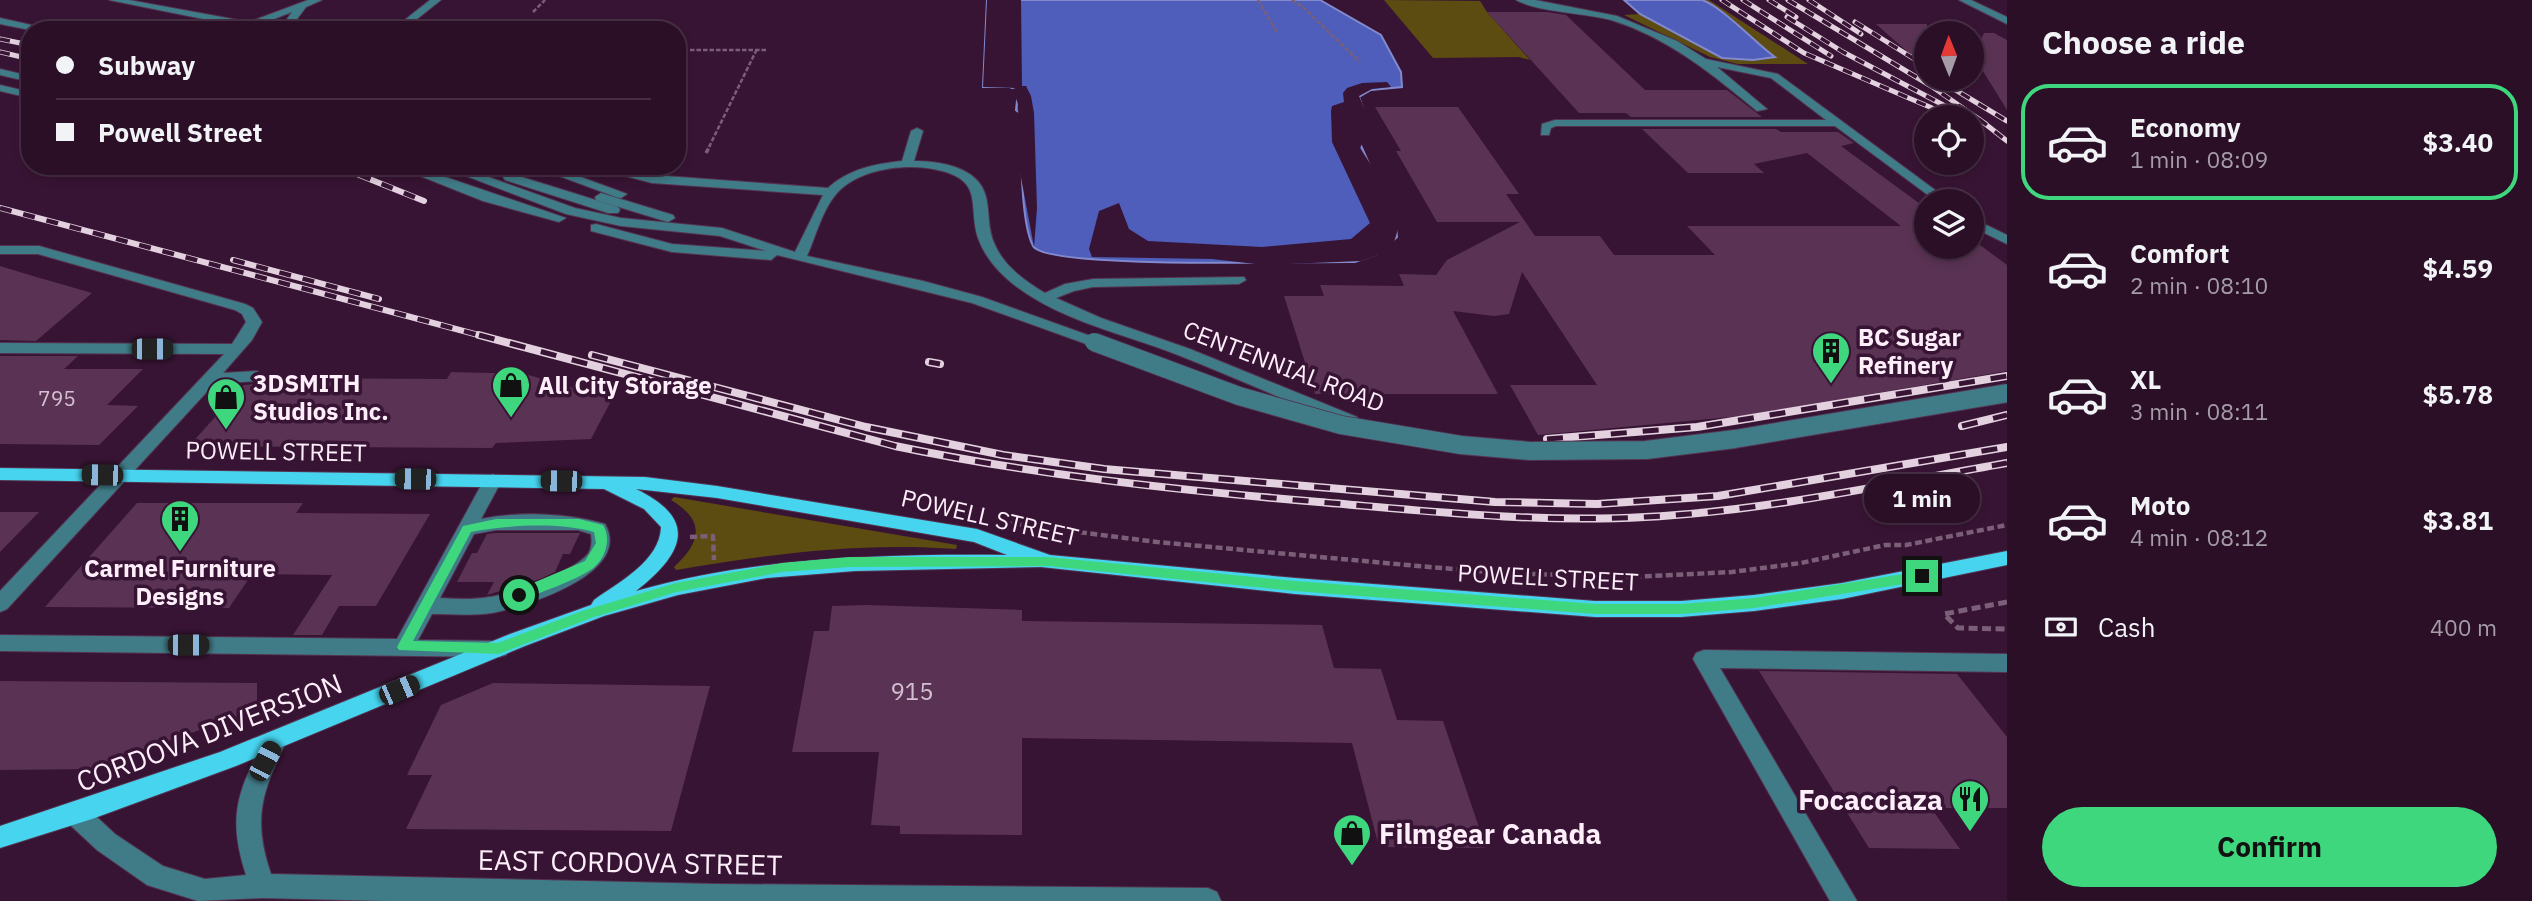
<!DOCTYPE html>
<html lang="en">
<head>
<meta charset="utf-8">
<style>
	body { margin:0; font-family:"IBM Plex Sans",sans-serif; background:#361d33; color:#f1f3f6; height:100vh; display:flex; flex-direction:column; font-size:26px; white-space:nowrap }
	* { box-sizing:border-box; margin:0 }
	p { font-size:23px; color:#a59ca7 }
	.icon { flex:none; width:38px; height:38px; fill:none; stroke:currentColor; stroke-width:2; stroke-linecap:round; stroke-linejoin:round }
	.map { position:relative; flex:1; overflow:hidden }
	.sheet { display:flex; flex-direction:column; background:#2a0f27; width:525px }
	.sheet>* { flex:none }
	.hud { position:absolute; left:21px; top:21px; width:665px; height:154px; border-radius:28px; box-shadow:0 4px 10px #0003,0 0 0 2px #462f44; display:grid; align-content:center; height:154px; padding:0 35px; background:#2a0f27 }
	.needle { width:46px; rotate:359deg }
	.buttons { position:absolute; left:1914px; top:21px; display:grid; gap:14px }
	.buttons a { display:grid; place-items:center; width:70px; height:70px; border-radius:50%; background:#2a0f27; box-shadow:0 4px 10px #0003,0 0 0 2px #462f44; font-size:35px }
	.end { position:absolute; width:32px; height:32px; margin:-16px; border:9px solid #3fd77d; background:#111; box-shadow:0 0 0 4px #111 }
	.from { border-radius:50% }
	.bubble { position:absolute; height:49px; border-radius:24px; background:#2a0f27; box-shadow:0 4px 10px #0003,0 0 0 2px #462f44; font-size:23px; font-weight:700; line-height:49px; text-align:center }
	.car { position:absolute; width:21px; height:42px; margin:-21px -10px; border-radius:9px; box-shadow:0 0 5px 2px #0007; background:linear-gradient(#222 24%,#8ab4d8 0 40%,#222 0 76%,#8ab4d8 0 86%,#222 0) }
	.hud b { display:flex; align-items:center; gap:24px; height:66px; font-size:26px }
	.hud b+b { border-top:2px solid #462f44 }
	.hud i { width:18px; height:18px; background:#f1f3f6 }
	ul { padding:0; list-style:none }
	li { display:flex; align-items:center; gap:21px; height:116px; margin:0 14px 10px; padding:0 21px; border:4px solid transparent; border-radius:28px }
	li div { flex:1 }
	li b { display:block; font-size:26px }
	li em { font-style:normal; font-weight:700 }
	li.on { border-color:#3fd77d }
	li>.icon { width:63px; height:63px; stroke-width:1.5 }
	h2 { padding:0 35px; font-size:32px; line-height:84px }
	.pay { display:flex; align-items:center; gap:18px; height:77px; padding:0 35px; font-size:26px }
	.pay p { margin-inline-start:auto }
	.action { display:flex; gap:14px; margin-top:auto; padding:14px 35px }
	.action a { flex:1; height:80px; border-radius:42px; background:#3fd77d; color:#111; font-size:28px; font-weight:700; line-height:80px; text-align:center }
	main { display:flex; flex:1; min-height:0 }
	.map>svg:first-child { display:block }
</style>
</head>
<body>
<main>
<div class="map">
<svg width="2007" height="901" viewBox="0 0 2007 901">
	<rect width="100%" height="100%" fill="#381434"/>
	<path fill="#5c4c11" d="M 1384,0 L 1480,1 L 1487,12 L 1530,60 L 1519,57 L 1433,58 Z
		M 1702,0 L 1709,0 L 1808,64 L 1738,64 L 1710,57 L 1624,15 L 1640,14 L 1680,34 L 1774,57 C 1751,37 1727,17 1702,0 Z
		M 674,497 L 957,545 L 956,549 C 859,542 771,554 676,570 L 674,567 C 701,542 706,521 671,500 Z"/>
	<path fill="#4e5eba" stroke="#8289cd" stroke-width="2" d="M 987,0 L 1320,0 L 1381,35 L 1401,72 L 1402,87 L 1371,90 L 1359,97 L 1363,108 L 1359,141 L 1396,225 L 1397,237 L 1377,254 L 1355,262 C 1314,261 1046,270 1033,246 C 1020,222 1021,143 1021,114 L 1016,110 L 1018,91 L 1010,87 L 983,87 Z
		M 1624,0 C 1641,0 1689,0 1702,0 C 1720,5 1757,44 1775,57 L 1753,60 L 1722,58 L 1640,14 Z"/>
	<path fill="#381434" d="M 987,0 L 1021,0 L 1022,86 L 1026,86 L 1031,96 L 1034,113 L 1037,208 L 1034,247 L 1019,167 L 1018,104 L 1014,93 L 1009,90 L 1016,88 L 983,87 Z
		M 1387,82 L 1391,87 L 1372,89 L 1359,96 L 1365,110 L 1363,142 L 1360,148 L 1377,174 L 1399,226 L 1393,245 L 1381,254 L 1361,261 L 1264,265 L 1212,259 L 1092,257 L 1089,249 L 1099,211 L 1119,203 L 1129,229 L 1148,241 L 1262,247 L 1351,239 L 1370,223 L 1332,142 L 1331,111 L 1332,106 L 1344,102 L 1343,93 L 1347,88 L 1362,83 Z"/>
	<path fill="#5a3354" d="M 1487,12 L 1547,12 L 1566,15 L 1645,90 L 1727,90 L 1762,117 L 1631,117 L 1626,113 L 1579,113 Z
		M 1876,24 L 1927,24 L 1927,69 Z
		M 1984,33 L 1994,33 L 2007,40 L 2007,110 L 1973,55 Z
		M 1375,107 L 1458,107 L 1519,194 L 1506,194 L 1535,236 L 1600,236 L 1614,255 L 1715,255 L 1687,226 L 1901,226 L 1807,153 L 1754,164 L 1764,173 L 1688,173 L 1642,129 L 1776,129 L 1781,132 L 1838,132 L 1854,143 L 1841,146 L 1927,209 L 1927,247 L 1972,247 L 1972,239 L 2007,265 L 2007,371 L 1741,416 L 1538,435 L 1510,385 L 1597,385 L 1522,272 L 1509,314 L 1494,316 L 1453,311 L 1498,394 L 1315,394 L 1284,296 L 1324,296 L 1320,285 L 1404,286 L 1399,274 L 1436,275 L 1447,260 L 1520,222 L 1437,222 L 1396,151 L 1401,151 Z
		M 0,266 L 33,276 L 92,293 L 36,341 L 0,340 Z
		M 0,356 L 78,356 L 64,369 L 143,369 L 107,405 L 138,406 L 99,445 L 0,444 Z
		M 451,372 L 525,374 L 612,399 L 591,439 L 496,443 L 492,448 L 189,446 L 244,385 L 257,384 L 267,378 L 447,379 Z
		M 137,503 L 303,503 L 296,513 L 430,514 L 376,606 L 339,606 L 322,635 L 293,635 L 332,575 L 252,574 L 229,608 L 45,607 Z
		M 0,512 L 39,512 L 0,552 Z
		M 496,533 L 580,533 L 570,554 L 563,554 L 555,572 L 540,579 L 487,595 L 494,582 L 457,582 L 472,553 L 477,553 L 487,534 Z
		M 866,605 L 1022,610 L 1022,621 L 1322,625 L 1334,668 L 1381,669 L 1397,720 L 1443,721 L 1486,848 L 1379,847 L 1352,743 L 1022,738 L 1022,835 L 900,834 L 900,826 L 871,825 L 879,752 L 792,752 L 814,631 L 829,631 L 832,606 Z
		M 1759,671 L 1957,674 L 2007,737 L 2007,808 L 1931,808 L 1960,849 L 1869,848 Z
		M 0,681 L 257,683 L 257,710 L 89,769 L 0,770 Z
		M 493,683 L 710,686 L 671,831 L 406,829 L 432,775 L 407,775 L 441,705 Z"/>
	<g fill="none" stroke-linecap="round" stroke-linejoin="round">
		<defs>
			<path id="minor" d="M 109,0 L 129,0 L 249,22 L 308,0 L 322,0 L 306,7 L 289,30 L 279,30 L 292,12 L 246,30 L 235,30 L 238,26 Z
				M 430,0 L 441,0 L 403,30 L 392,30 Z
				M 1516,0 L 1535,0 L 1617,16 L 1677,41 L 1706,59 L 1778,74 L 1950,201 L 1936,201 L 1835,126 L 1556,126 L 1551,128 L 1549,135 L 1541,135 L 1542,124 L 1555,120 L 1826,120 L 1771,78 L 1717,67 L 1767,109 L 1757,111 C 1712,74 1669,38 1611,20 C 1586,13 1537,12 1516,0 Z
				M 1959,0 L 1971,0 L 2007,17 L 2007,24 Z
				M 0,18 L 45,28 L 47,30 L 30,30 L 0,24 Z
				M 0,69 L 30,76 L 30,82 L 0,75 Z
				M 0,85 L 30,92 L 30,98 L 0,91 Z
				M 917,128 L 923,131 L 914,161 C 940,161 979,167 986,197 C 990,213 987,229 995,245 C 1004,266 1025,281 1045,293 L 1065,284 L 1093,279 L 1244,277 L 1246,280 L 1239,284 L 1093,287 L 1074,291 L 1056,298 L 1101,318 L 1190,349 L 1357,417 L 1359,421 L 1357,425 L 1345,425 C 1289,402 1234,377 1178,355 C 1125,334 1064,322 1017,287 C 1001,275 985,258 978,238 C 968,207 984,182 942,171 C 909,162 860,168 837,193 C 822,210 816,236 807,256 L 923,281 L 982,297 L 1099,339 L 1102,342 L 1099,345 L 1089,345 L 972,303 L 777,255 L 771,260 L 672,252 L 591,231 L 591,225 L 596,224 L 672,244 L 766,251 L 720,236 L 621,226 L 566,214 L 440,166 L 458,166 L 575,208 L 621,218 L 722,228 L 795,252 L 823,195 L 652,183 L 587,166 L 611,166 L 652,175 L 828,188 C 849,169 874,164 902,161 L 911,131 Z
				M 395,166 L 413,166 L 566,218 L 559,222 L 483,201 Z
				M 532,166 L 551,166 L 627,194 L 621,198 L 616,197 Z
				M 509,173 L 618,207 L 620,210 L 618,213 L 608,213 L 505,180 L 503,177 Z
				M 601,193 L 673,215 L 675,218 L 668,222 L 596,200 L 595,197 Z
				M 1972,218 L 2007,235 L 2007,244 L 1972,227 Z
				M 0,246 L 39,246 L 245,304 L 253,308 L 262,322 L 252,340 L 223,373 L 257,371 L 265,376 L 257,381 L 214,384 L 7,609 L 0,612 L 0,591 L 224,354 L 0,353 L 0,343 L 232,344 L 246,322 L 242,314 L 235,310 L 38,254 L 0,254 Z
				M 493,474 L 502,480 L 481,519 C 520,511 568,513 605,524 C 633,573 527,606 492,613 C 473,616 452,614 432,614 L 418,640 L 499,641 L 506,643 L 510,649 L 506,655 L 499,657 L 0,651 L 0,635 L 397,639 L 484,480 ZM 496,530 L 578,530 L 591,534 C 592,541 592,548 588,554 C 573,572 512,594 489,597 C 473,600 456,599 440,598 L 474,534 Z
				M 1704,650 L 2007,654 L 2007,672 L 1720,668 L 1857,901 L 1830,901 L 1693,659 L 1696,653 Z
				M 275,732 L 283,735 L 286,742 C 262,792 252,819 271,874 L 716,884 L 1208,888 L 1217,892 L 1221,901 L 385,901 L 262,898 L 198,901 L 147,885 L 97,850 L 67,822 L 64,814 L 67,806 L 76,803 L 85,806 L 115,834 L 163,866 L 205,879 L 246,875 C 226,814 239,789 267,735 Z"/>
			<path id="major" d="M 0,468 L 645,477 L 717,486 L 977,529 L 1050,555 L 1295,578 L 1595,601 L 1681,601 L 1754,595 L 1842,583 L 2007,551 L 2007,565 L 1842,599 L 1754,611 L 1681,617 L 1595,617 L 1295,594 L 1041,567 L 855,571 L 767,578 L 678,595 L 604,616 L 525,646 L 236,766 L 92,819 L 0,848 L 0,826 L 220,752 L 510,634 L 591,605 L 594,600 C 619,582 660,561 661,527 L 644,509 L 604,489 L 0,480 ZM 636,489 L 717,498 L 974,542 L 1007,555 C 882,554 757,557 636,591 C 683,554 700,520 636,489 Z"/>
		</defs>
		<use href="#minor" stroke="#543350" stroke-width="2"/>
		<use href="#major" stroke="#543350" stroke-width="2"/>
		<path stroke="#7b5e77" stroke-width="2.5" stroke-dasharray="4.5 2" stroke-linecap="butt" d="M 1258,0 L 1278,34
			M 1292,0 L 1304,8 L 1360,62
			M 533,12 L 545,0
			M 677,50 L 768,50
			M 709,147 L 756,51"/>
		<path stroke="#7b5e77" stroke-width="3.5" stroke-dasharray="5 2.5" stroke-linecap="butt" d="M 706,153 L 710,146"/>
		<path stroke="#7b5e77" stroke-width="4.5" stroke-dasharray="7 3.5" stroke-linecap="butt" d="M 1007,523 L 1157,542 L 1418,566 L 1500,573 L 1631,577 L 1732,572 L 1801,563 L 1885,545 L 1906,545 L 2007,525
			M 690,537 L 713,536 L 714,560"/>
		<path stroke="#7b5e77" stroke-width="5" stroke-dasharray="9 4.5" stroke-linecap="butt" d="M 2007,602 L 1944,614 L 1958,628 L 2007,629"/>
		<use href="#minor" fill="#407c88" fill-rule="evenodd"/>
		<use href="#major" fill="#47d4ee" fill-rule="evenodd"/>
		<defs>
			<path id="rail-far2" d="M 1722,0 L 1804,53 L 1953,117
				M 1743,0 L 1831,56
				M 1769,0 L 1796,17
				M 1788,0 L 1931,86 L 1986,124
				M 1809,0 L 1861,34
				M 1787,17 L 1843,52 L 1966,117
				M 1855,22 L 1927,67
				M 0,39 L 30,45
				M 0,52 L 30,59
				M 1944,83 L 2007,121
				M 1979,119 L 2007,141"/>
			<path id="rail-far1" d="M 337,166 L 424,201
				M 0,208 L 486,337
				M 233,260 L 379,299"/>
			<path id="rail" d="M 479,335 L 895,446 C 1035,475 1177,490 1319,502 C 1427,511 1536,523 1645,517 C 1767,511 1887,484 2007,463
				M 592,355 L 866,427 L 1003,455 L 1104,469 L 1495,502 L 1597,504 L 1718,496 L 2007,447
				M 929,362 L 940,364
				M 1962,426 L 2007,415
				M 1547,439 L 1697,427 L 2007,376"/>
		</defs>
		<use href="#rail-far2" stroke="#e3d1df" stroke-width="5"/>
		<use href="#rail-far1" stroke="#e3d1df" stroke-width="6"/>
		<use href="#rail" stroke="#e3d1df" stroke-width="8"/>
		<use href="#rail-far2" stroke="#381434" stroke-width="3.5" stroke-dasharray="10" stroke-linecap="butt"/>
		<use href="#rail-far1" stroke="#381434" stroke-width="4.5" stroke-dasharray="12" stroke-linecap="butt"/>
		<use href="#rail" stroke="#381434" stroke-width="5" stroke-dasharray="16" stroke-linecap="butt"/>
		<defs>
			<path id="minor-bridge" d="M 1094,342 L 1239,396 L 1341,425 L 1461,445 L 1530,451 L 1646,450 L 1735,439 L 2007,393"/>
		</defs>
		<use href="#minor-bridge" stroke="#543350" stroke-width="20" stroke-linecap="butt"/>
		<use href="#minor-bridge" stroke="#407c88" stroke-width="18"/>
	</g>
	<path fill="#3fd77d" d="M 496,519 L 579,519 L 603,525 C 612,539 605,560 592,569 C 574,581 540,593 519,600 L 512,595 L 514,591 L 585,561 L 596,543 L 594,532 C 559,522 507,525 471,532 L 413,641 L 498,643 L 582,611 L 676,583 L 782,563 L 849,557 L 1048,557 L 1295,581 L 1595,604 L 1681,604 L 1754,598 L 1922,571 L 1928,576 L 1922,581 L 1754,608 L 1681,614 L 1595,614 L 1295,591 L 1048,566 L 849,567 L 782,572 L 676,592 L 591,618 L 499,654 L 399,650 L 397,647 L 463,526 Z"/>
	<defs>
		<symbol id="building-pin" viewBox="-11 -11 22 30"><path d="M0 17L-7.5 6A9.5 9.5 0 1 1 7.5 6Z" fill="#3fd77d" stroke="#381434"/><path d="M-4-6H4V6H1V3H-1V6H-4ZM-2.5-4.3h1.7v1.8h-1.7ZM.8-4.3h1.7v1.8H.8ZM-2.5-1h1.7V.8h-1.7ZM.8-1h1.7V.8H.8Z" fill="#111"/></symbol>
		<symbol id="shop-pin" viewBox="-11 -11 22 30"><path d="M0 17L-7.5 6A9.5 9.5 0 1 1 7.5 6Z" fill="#3fd77d" stroke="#381434"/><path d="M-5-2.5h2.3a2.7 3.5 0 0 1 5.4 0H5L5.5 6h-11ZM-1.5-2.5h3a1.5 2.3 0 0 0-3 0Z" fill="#111"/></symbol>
		<symbol id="restaurant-pin" viewBox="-11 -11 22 30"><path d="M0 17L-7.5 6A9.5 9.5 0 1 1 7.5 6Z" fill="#3fd77d" stroke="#381434"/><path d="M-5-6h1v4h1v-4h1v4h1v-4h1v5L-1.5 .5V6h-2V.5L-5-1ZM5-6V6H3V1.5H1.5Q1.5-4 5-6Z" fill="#111"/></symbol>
	</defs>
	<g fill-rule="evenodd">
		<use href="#building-pin" x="1809" y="329" width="44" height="60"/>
		<use href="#shop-pin" x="489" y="363" width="44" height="60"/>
		<use href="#shop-pin" x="204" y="375" width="44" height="60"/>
		<use href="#building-pin" x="158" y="497" width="44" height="60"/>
		<use href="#restaurant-pin" x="1948" y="777" width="44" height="60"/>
		<use href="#shop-pin" x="1330" y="811" width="44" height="60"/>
	</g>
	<g text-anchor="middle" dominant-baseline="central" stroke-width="7" stroke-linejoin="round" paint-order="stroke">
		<g font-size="21" fill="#d4bfd0">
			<text x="57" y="398">795</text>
		</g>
		<g font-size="24" font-weight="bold" fill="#fdeefa" stroke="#381434" text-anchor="start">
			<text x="1858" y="337">BC Sugar<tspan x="1858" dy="28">Refinery</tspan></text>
			<text x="253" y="383">3DSMITH<tspan x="253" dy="28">Studios Inc.</tspan></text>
			<text x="538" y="385">All City Storage</text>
			<text x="180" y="568" text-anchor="middle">Carmel Furniture<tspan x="180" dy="28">Designs</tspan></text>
		</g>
		<g font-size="24" fill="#fdeefa" stroke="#381434">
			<text transform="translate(1284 366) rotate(21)">CENTENNIAL ROAD</text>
			<text transform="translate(276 451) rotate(1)">POWELL STREET</text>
			<text transform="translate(990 517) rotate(13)">POWELL STREET</text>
			<text transform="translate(1548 577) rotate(3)">POWELL STREET</text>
		</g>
		<g font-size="24" fill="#d4bfd0">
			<text x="912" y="691">915</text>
		</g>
		<g font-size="28" fill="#fdeefa" stroke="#381434">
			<text transform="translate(209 732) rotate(-21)">CORDOVA DIVERSION</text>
			<text transform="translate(630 862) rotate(1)">EAST CORDOVA STREET</text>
		</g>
		<g font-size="28" font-weight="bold" fill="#fdeefa" stroke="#381434" text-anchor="end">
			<text x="1943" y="799">Focacciaza</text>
			<text x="1379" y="833" text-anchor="start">Filmgear Canada</text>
		</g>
	</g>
</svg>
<div class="buttons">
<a><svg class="needle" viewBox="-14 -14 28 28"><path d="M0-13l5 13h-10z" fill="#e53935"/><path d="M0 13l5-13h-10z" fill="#a59ca7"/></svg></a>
<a><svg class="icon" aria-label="locate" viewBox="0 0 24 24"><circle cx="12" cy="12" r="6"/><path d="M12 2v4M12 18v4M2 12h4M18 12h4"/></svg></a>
<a><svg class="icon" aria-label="layers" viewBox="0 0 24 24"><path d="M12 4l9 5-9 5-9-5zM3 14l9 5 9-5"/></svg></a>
</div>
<i class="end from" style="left:519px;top:595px"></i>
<i class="end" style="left:1922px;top:576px"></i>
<div class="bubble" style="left:1864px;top:474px;width:116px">1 min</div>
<i class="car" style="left:152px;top:349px;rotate:90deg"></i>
<i class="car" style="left:102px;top:475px;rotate:271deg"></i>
<i class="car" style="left:415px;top:479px;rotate:271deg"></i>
<i class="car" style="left:561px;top:481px;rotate:271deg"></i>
<i class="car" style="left:188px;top:645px;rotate:90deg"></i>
<i class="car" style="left:399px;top:690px;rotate:67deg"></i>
<i class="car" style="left:265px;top:761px;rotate:28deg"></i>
<div class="hud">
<b><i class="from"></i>Subway</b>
<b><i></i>Powell Street</b>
</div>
</div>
<section class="sheet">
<h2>Choose a ride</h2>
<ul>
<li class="on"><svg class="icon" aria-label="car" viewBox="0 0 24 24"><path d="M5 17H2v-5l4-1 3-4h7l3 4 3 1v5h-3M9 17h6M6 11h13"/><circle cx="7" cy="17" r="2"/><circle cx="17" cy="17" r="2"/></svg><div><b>Economy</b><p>1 min · 08:09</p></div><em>$3.40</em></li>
<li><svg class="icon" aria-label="car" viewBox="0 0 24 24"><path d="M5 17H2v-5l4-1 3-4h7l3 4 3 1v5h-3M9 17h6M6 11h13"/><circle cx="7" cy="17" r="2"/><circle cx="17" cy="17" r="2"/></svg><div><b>Comfort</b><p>2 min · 08:10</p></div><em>$4.59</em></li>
<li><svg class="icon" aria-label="car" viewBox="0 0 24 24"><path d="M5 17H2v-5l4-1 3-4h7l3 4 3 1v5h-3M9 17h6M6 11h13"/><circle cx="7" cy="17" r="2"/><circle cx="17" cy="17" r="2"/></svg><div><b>XL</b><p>3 min · 08:11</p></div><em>$5.78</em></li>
<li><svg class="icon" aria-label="car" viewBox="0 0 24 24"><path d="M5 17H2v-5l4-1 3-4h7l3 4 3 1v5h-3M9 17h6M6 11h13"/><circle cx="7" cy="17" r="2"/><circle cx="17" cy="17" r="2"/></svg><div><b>Moto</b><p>4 min · 08:12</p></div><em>$3.81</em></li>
</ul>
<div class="pay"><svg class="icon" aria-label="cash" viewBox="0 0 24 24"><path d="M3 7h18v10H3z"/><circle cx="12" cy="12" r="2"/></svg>Cash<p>400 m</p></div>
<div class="action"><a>Confirm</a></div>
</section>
</main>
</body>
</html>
